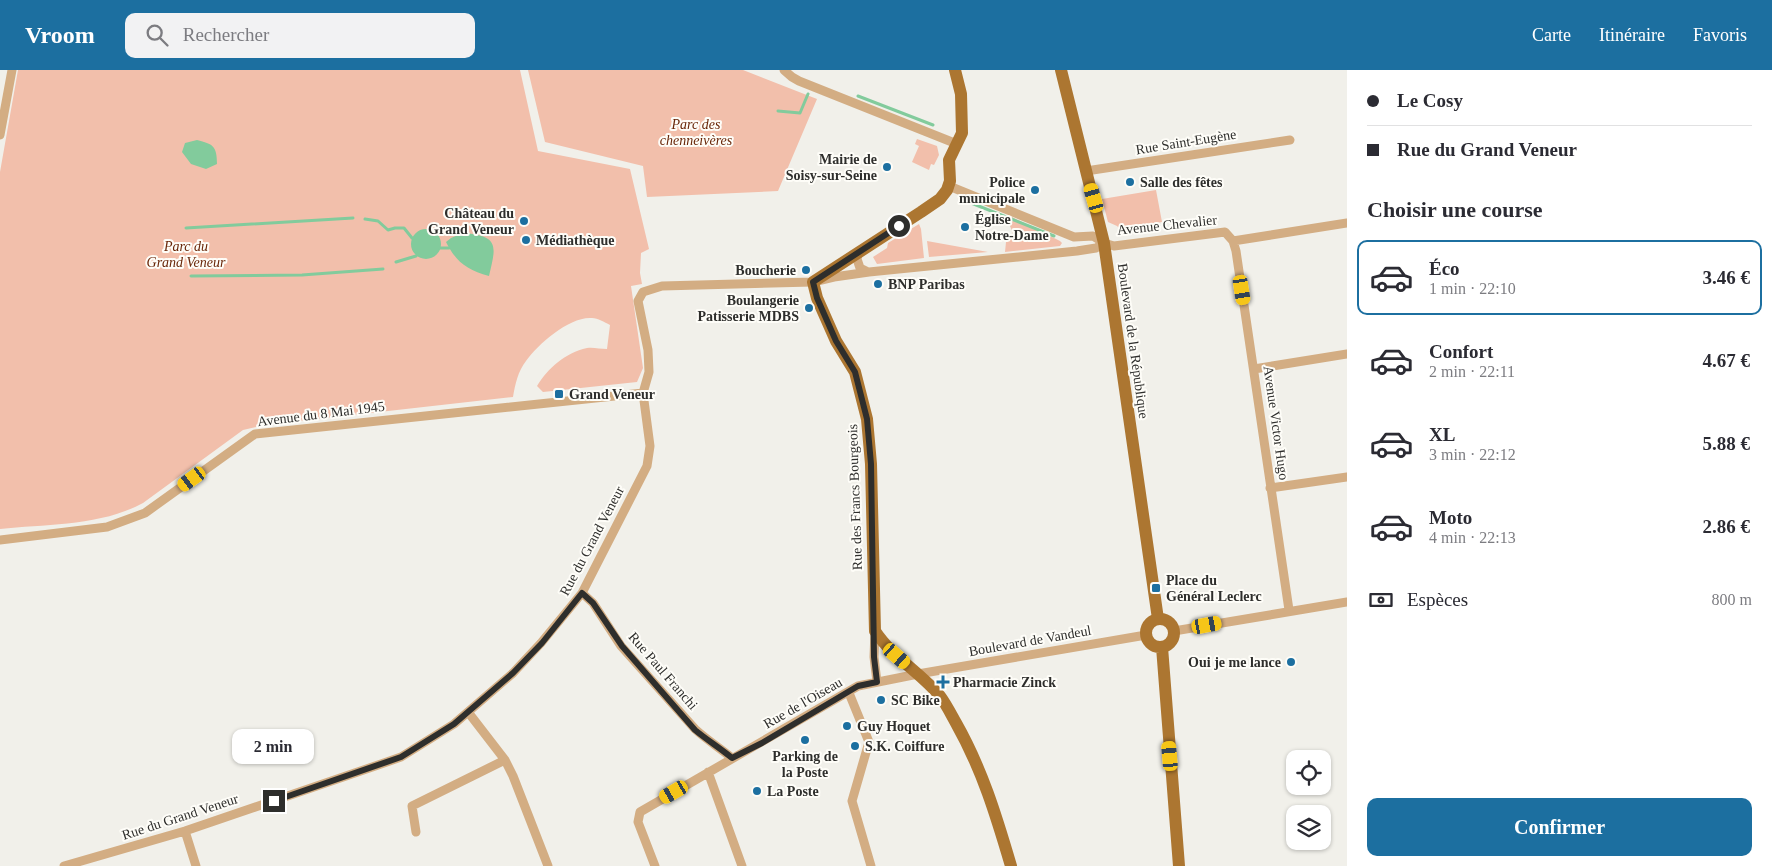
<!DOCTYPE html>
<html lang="fr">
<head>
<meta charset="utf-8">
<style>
	body { margin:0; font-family:"Times New Roman",serif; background:#f2f2f3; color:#2b2b33; height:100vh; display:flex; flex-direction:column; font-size:19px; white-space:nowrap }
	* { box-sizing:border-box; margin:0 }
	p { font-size:16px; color:#7c7c81 }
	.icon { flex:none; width:28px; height:28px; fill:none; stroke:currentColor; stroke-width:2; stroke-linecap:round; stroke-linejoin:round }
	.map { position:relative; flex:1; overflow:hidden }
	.drawer { display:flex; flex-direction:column; background:#fff; width:425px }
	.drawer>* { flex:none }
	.banner { display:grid; align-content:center; height:110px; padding:0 20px; background:#fff }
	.tools { position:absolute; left:1286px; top:680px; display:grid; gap:10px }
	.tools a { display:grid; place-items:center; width:45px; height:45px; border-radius:10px; background:#fff; box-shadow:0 1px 4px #0004; font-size:25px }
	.end { position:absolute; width:22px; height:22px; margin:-11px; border:6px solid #2e2e2c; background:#fff; box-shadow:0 0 0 2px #fff }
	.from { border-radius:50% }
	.bubble { position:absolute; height:35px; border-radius:10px; background:#fff; box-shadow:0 1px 4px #0004; font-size:16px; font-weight:600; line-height:35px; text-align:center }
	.car { position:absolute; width:15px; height:30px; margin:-15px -8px; border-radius:6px; box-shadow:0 0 4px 1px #0007; background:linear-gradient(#f5c518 24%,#345 0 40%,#f5c518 0 76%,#345 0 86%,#f5c518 0) }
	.banner b { display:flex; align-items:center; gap:18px; height:48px; font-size:19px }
	.banner b+b { border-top:1px solid #e1e1e2 }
	.banner i { width:12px; height:12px; background:#2b2b33 }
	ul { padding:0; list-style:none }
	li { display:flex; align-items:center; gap:15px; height:75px; margin:0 10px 8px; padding:0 10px; border:2px solid transparent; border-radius:10px }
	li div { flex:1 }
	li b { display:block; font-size:19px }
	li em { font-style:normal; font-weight:600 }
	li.selected { border-color:#1c6fa0 }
	li>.icon { width:45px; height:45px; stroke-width:1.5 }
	h2 { padding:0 20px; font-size:22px; line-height:60px }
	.pay { display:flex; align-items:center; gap:12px; height:55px; padding:0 20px; font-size:19px }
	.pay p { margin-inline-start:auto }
	.primary-button { display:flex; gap:10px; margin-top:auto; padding:10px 20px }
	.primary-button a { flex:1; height:58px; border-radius:10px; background:#1c6fa0; color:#fff; font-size:20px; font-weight:600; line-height:58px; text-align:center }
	header { display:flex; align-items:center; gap:30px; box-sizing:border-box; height:70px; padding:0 25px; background:#1c6fa0; color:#fff }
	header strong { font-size:24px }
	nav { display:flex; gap:28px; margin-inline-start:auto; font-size:18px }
	.search { width:350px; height:45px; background:#f2f2f3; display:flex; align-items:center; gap:12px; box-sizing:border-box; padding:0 18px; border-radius:10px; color:#7c7c81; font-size:19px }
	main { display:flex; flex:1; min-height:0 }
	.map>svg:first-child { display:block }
</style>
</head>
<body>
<header>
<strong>Vroom</strong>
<div class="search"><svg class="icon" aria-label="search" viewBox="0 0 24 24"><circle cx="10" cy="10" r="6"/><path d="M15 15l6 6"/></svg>Rechercher</div>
<nav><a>Carte</a><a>Itinéraire</a><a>Favoris</a></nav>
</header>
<main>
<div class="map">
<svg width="1347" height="796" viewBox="0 0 1347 796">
	<rect width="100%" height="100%" fill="#f1f0ea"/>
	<path fill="#f2bfab" d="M 18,0 L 520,0 L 538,81 L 630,99 L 649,179 L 641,183 L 640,203 L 642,214 L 631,216 L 643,298 L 637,312 L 543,322 L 537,316 C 548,298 565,283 587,278 C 593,277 600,279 607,279 L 610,255 C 604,252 598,248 592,248 C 570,246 538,274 526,291 C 518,301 515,315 513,327 L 264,355 L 243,360 L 143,433 C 101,456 47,454 0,459 L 0,102 Z
		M 528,0 L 743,0 L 817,29 L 778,121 L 647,127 L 643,96 L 545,72 Z
		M 917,69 L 937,76 L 939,85 L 934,95 L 931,94 L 929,100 L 912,92 L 919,76 L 915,74 Z
		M 1156,120 L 1162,152 L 1120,159 L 1117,156 L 1108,152 L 1102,129 Z
		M 1012,147 L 1060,171 L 1062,173 L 1060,176 L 1005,182 L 1006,172 L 1010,170 L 1013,163 L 1010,156 Z
		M 919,154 L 921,159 L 924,188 L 877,194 L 873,187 L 887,178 L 888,173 Z
		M 927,171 L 988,182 L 929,187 Z"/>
	<path fill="#82cb9c" d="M 197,70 C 213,74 217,76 217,94 L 206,99 L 191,94 L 182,82 L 185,73 Z
		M411 174a15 15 0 1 1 30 0a15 15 0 1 1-30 0Z
		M 463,163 C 500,166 496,176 489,206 C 467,200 456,192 446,172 L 451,168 Z"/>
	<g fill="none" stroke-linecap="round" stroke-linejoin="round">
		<path stroke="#82cb9c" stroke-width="3" d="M 858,26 L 933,55
			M 778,41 L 800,43 L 808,24
			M 961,129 L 1054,166
			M 365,149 L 378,151 L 388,160 L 395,158 L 404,158 L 412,168
			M 186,158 L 353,148
			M 1125,162 L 1159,156
			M 440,178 L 449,178
			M 396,192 L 416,186
			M 191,206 L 302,205 L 383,199"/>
		<path stroke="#d3ad83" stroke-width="9" d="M 784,0 L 792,7 L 799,11 L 957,74
			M 0,65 L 12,0
			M 1086,101 L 1290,70
			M 949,116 L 1074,167 L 1093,166 L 1104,173 L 1114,176 L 1225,162 L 1233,171 L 1347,153
			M 1233,171 L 1236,181 L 1289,540
			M 859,181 L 857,189 L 860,198 L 868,202
			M 1254,299 L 1347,284
			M 1270,418 L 1347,407
			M 0,470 L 107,457 L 145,443 L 255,364 L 643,323
			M 582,523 L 593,533 L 621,576 L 695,659 C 707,670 720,678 732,688
			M 875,561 L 874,587 L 877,612
			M 1174,561 L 1347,532
			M 849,623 L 869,672 L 852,731 L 871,796
			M 468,642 L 505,690 L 513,706 L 548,796
			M 708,702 L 742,796
			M 185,761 L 196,796
			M 416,762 L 412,736 L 505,690
			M 64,796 L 185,761 L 381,694 L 401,687 L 454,654 L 513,603 L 541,573 L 582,523 L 647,396 L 650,376 L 643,323 L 649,302 L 648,280 L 638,231 L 643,222 L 662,216 L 813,212 L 834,207 L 869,202 L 1077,181 L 1096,178 L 1104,173
			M 655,796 L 638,752 L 640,742 L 858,616 L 918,604 L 1146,565"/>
		<path stroke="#ac7631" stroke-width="12" d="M 955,0 L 961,24 L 962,63 L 949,90 L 950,111 L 947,120 L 940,129 L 921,142 L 813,212 L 817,228 L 836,271 L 855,302 L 867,349 L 871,394 L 875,561 C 892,587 920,602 940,626 C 946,634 951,644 956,653 C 982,699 996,745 1011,796
			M 1061,0 L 1104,173 L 1158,549
			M1146 563a14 14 0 1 1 28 0a14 14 0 1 1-28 0Z
			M 1162,577 L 1179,796"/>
	</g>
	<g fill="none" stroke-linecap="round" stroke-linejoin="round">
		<path stroke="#2e2e2c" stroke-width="6" d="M 274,731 L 401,687 L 454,654 L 513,603 L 542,573 L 582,523 L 593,533 L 622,576 L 695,660 C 707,670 720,678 732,688 L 762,673 L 858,616 L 877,612 L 874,587 L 871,394 L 867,349 L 855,302 L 836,271 L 817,228 L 813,212 L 899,156"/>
	</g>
	<g fill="#1c6fa0" stroke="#fefdf8" stroke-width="2">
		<circle cx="887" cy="97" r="5"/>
		<circle cx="1130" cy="112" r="5"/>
		<circle cx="1035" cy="120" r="5"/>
		<circle cx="524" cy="151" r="5"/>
		<circle cx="965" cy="157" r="5"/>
		<circle cx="526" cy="170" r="5"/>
		<circle cx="806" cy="200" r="5"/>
		<circle cx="878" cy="214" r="5"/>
		<circle cx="809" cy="238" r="5"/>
		<rect x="554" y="319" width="10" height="10" rx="2.5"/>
		<rect x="1151" y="513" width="10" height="10" rx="2.5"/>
		<circle cx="1291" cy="592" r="5"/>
		<path d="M940.5 604.5h5v5h5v5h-5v5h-5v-5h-5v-5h5z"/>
		<circle cx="881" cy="630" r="5"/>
		<circle cx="847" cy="656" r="5"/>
		<circle cx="805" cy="670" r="5"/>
		<circle cx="855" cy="676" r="5"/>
		<circle cx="757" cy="721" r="5"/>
	</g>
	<g text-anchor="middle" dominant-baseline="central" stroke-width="4" stroke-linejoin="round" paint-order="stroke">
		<g font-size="14" font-style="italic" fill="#692608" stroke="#fefdf8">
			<text x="696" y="54">Parc des<tspan x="696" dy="16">chenneivères</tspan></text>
			<text x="186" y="176">Parc du<tspan x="186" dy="16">Grand Veneur</tspan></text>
		</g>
		<g font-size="14" fill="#2e2e2c" stroke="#fefdf8">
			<text transform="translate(1186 72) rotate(-9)">Rue Saint-Eugène</text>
			<text transform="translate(1167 155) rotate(-6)">Avenue Chevalier</text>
			<text transform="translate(1133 271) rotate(82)">Boulevard de la République</text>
			<text transform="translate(321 344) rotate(-7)">Avenue du 8 Mai 1945</text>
			<text transform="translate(1276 353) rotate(82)">Avenue Victor Hugo</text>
			<text transform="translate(855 427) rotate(-92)">Rue des Francs Bourgeois</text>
			<text transform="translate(592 471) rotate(-62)">Rue du Grand Veneur</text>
			<text transform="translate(1030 571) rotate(-10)">Boulevard de Vandeul</text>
			<text transform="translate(663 601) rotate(49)">Rue Paul Franchi</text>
			<text transform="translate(803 633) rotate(-30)">Rue de l'Oiseau</text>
			<text transform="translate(180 747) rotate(-18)">Rue du Grand Veneur</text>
		</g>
		<g font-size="14" font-weight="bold" fill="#2e2e2c" stroke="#fefdf8" text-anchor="start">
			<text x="877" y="89" text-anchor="end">Mairie de<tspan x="877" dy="16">Soisy-sur-Seine</tspan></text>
			<text x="1025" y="112" text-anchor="end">Police<tspan x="1025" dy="16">municipale</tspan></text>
			<text x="1140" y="112">Salle des fêtes</text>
			<text x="514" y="143" text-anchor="end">Château du<tspan x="514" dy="16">Grand Veneur</tspan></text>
			<text x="975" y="149">Église<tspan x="975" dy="16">Notre-Dame</tspan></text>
			<text x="536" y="170">Médiathèque</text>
			<text x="796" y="200" text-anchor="end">Boucherie</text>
			<text x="888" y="214">BNP Paribas</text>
			<text x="799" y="230" text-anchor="end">Boulangerie<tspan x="799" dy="16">Patisserie MDBS</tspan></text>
			<text x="569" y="324">Grand Veneur</text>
			<text x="1166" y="510">Place du<tspan x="1166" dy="16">Général Leclerc</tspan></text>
			<text x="1281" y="592" text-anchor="end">Oui je me lance</text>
			<text x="953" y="612">Pharmacie Zinck</text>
			<text x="891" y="630">SC Bike</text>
			<text x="857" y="656">Guy Hoquet</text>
			<text x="865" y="676">S.K. Coiffure</text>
			<text x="805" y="686" text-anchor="middle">Parking de<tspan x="805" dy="16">la Poste</tspan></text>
			<text x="767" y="721">La Poste</text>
		</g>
	</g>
</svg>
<div class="tools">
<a><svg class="icon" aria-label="locate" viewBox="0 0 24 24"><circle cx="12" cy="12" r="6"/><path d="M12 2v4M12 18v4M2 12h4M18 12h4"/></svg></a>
<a><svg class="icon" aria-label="layers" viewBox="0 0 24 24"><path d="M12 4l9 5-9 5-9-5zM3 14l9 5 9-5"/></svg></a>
</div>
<i class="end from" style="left:899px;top:156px"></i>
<i class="end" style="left:274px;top:731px"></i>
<div class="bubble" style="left:232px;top:659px;width:82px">2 min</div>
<i class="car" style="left:1094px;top:128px;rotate:344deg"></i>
<i class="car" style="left:1242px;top:220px;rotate:171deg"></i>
<i class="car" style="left:192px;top:409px;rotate:234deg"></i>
<i class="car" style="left:1207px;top:555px;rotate:80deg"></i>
<i class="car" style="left:897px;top:586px;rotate:131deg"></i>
<i class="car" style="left:1170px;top:686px;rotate:355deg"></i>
<i class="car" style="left:674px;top:722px;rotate:240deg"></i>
</div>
<section class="drawer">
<div class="banner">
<b><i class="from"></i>Le Cosy</b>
<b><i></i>Rue du Grand Veneur</b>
</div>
<h2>Choisir une course</h2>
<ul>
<li class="selected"><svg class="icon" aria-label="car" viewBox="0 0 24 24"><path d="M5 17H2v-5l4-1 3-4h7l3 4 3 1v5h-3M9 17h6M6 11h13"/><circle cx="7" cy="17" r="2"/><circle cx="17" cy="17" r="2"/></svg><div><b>Éco</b><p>1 min · 22:10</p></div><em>3.46 €</em></li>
<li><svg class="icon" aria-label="car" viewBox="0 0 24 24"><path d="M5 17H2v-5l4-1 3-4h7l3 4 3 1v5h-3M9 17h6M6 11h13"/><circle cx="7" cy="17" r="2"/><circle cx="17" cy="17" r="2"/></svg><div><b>Confort</b><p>2 min · 22:11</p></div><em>4.67 €</em></li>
<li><svg class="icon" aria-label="car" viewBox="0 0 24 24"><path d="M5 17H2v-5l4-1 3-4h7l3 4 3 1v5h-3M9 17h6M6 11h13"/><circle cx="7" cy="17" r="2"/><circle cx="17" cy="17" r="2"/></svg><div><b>XL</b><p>3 min · 22:12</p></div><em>5.88 €</em></li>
<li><svg class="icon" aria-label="car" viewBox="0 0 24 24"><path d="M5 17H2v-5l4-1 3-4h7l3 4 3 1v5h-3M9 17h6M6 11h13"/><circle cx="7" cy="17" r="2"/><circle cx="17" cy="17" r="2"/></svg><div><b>Moto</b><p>4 min · 22:13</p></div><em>2.86 €</em></li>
</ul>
<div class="pay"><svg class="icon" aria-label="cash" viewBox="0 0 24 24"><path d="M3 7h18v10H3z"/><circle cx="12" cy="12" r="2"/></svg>Espèces<p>800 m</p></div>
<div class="primary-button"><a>Confirmer</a></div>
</section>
</main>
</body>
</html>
